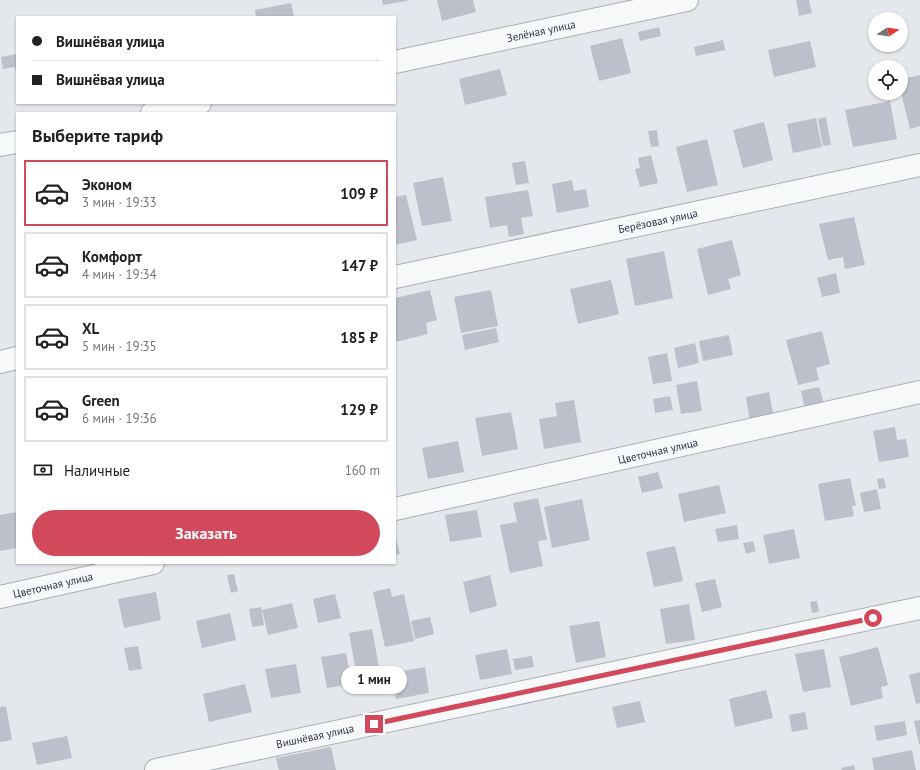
<!DOCTYPE html>
<html lang="ru">
<head>
<meta charset="utf-8">
<style>
	body { margin:0; font-family:"PT Sans",sans-serif; background:#f2f2f2; color:#222; height:100vh; display:flex; flex-direction:column; font-size:15px; white-space:nowrap }
	* { box-sizing:border-box; margin:0 }
	p { font-size:13px; color:#767676 }
	.icon { flex:none; width:22px; height:22px; fill:none; stroke:currentColor; stroke-width:2; stroke-linecap:round; stroke-linejoin:round }
	.map { position:relative; flex:1; overflow:hidden }
	.sheet { position:absolute; left:16px; top:112px; width:380px; height:452px; display:flex; flex-direction:column; background:#fff; border-radius:0px; box-shadow:0 1px 3px #0004 }
	.sheet>* { flex:none }
	.top-card { position:absolute; left:16px; top:16px; width:380px; height:88px; border-radius:0px; box-shadow:0 1px 3px #0004; display:grid; align-content:center; height:88px; padding:0 16px; background:#fff }
	.needle { width:26px; rotate:78deg }
	.fabs { position:absolute; left:868px; top:12px; display:grid; gap:8px }
	.fabs a { display:grid; place-items:center; width:40px; height:40px; border-radius:50%; background:#fff; box-shadow:0 1px 3px #0004; font-size:20px }
	.end { position:absolute; width:18px; height:18px; margin:-9px; border:5px solid #d1495b; background:#fff; box-shadow:0 0 0 2px #fff }
	.from { border-radius:50% }
	.bubble { position:absolute; height:28px; border-radius:14px; background:#fff; box-shadow:0 1px 3px #0004; font-size:13px; font-weight:700; line-height:28px; text-align:center }
	.top-card b { display:flex; align-items:center; gap:14px; height:38px; font-size:15px }
	.top-card b+b { border-top:1px solid #e0e0e0 }
	.top-card i { width:10px; height:10px; background:#222 }
	ul { padding:0; list-style:none }
	li { display:flex; align-items:center; gap:12px; height:66px; margin:0 8px 6px; padding:0 8px; border:2px solid #e0e0e0; border-radius:0px }
	li div { flex:1 }
	li b { display:block; font-size:15px }
	li em { font-style:normal; font-weight:700 }
	li.current { border-color:#d1495b }
	li>.icon { width:36px; height:36px; stroke-width:1.5 }
	h2 { padding:0 16px; font-size:18px; line-height:48px }
	.pay { display:flex; align-items:center; gap:10px; height:44px; padding:0 16px; font-size:15px }
	.pay p { margin-inline-start:auto }
	.button { display:flex; gap:8px; margin-top:auto; padding:8px 16px }
	.button a { flex:1; height:46px; border-radius:24px; background:#d1495b; color:#fff; font-size:16px; font-weight:700; line-height:46px; text-align:center }
	.map>svg:first-child { display:block }
</style>
</head>
<body>
<div class="map">
<svg width="920" height="770" viewBox="0 0 920 770">
	<rect width="100%" height="100%" fill="#e4e7ec"/>
	<path fill="#bbc0ca" d="M 382,0 L 407,0 L 407,1 L 383,5 Z
		M 437,0 L 473,0 L 476,12 L 442,21 Z
		M 796,0 L 809,0 L 812,13 L 799,16 Z
		M 291,3 L 294,17 L 256,17 L 255,10 Z
		M 659,27 L 661,36 L 640,41 L 638,32 Z
		M 622,38 L 631,73 L 599,81 L 590,46 Z
		M 723,40 L 725,50 L 696,56 L 694,47 Z
		M 810,41 L 816,67 L 774,77 L 768,50 Z
		M 17,54 L 17,73 L 16,73 L 15,67 L 3,69 L 1,57 Z
		M 500,69 L 507,95 L 465,105 L 459,79 Z
		M 920,75 L 920,126 L 910,129 L 901,92 L 901,79 Z
		M 890,101 L 897,139 L 853,147 L 845,110 Z
		M 826,117 L 831,145 L 823,146 L 818,119 Z
		M 816,118 L 822,147 L 793,153 L 787,124 Z
		M 764,122 L 773,160 L 743,168 L 733,130 Z
		M 657,130 L 659,146 L 651,147 L 648,131 Z
		M 707,139 L 718,185 L 687,192 L 676,147 Z
		M 651,155 L 658,183 L 640,187 L 635,169 L 640,168 L 638,158 Z
		M 525,161 L 529,183 L 516,185 L 512,163 Z
		M 443,177 L 452,221 L 422,226 L 413,183 Z
		M 572,180 L 574,191 L 586,189 L 589,207 L 557,213 L 552,184 Z
		M 528,190 L 533,216 L 521,218 L 524,234 L 509,237 L 507,225 L 490,228 L 485,197 Z
		M 406,195 L 417,240 L 395,245 L 395,197 Z
		M 854,217 L 865,265 L 845,269 L 843,257 L 828,260 L 819,224 Z
		M 732,240 L 741,275 L 728,279 L 731,289 L 708,295 L 697,249 Z
		M 664,251 L 673,298 L 635,306 L 626,259 Z
		M 836,273 L 840,293 L 822,297 L 817,278 Z
		M 611,280 L 619,314 L 578,324 L 570,289 Z
		M 430,290 L 437,320 L 426,323 L 428,334 L 395,342 L 395,298 Z
		M 491,290 L 498,326 L 461,333 L 454,297 Z
		M 496,328 L 499,342 L 465,350 L 462,335 Z
		M 822,331 L 830,364 L 816,368 L 819,380 L 798,385 L 786,340 Z
		M 729,335 L 733,355 L 703,361 L 699,341 Z
		M 695,343 L 699,363 L 678,368 L 674,348 Z
		M 667,353 L 672,381 L 653,384 L 648,357 Z
		M 697,381 L 702,411 L 681,414 L 676,385 Z
		M 819,387 L 824,404 L 805,409 L 801,391 Z
		M 769,392 L 774,417 L 750,422 L 746,397 Z
		M 670,396 L 673,410 L 655,413 L 653,399 Z
		M 574,400 L 581,442 L 544,449 L 539,419 L 557,416 L 555,403 Z
		M 511,412 L 518,449 L 482,456 L 475,418 Z
		M 895,427 L 897,440 L 906,439 L 909,457 L 879,462 L 873,431 Z
		M 458,441 L 464,472 L 428,479 L 422,448 Z
		M 658,472 L 663,488 L 642,493 L 638,477 Z
		M 850,478 L 856,506 L 852,506 L 854,516 L 825,521 L 818,484 Z
		M 884,478 L 886,488 L 879,489 L 877,479 Z
		M 719,485 L 726,513 L 684,522 L 678,494 Z
		M 877,489 L 881,509 L 864,512 L 860,493 Z
		M 538,498 L 547,540 L 538,541 L 543,566 L 510,573 L 500,525 L 517,522 L 513,503 Z
		M 582,499 L 590,540 L 552,548 L 544,507 Z
		M 477,510 L 482,537 L 450,542 L 445,515 Z
		M 17,512 L 17,548 L 0,551 L 0,515 Z
		M 737,525 L 739,539 L 718,542 L 715,529 Z
		M 794,529 L 800,558 L 769,564 L 763,535 Z
		M 395,535 L 400,554 L 395,555 Z
		M 753,541 L 756,551 L 746,554 L 743,543 Z
		M 675,546 L 683,581 L 654,587 L 646,552 Z
		M 234,574 L 238,591 L 231,593 L 227,575 Z
		M 490,575 L 497,606 L 470,613 L 463,582 Z
		M 715,579 L 722,607 L 702,612 L 695,583 Z
		M 390,588 L 392,597 L 404,594 L 414,641 L 385,647 L 373,592 Z
		M 156,592 L 161,620 L 124,628 L 118,599 Z
		M 335,594 L 341,618 L 318,623 L 313,599 Z
		M 817,601 L 819,612 L 812,613 L 810,602 Z
		M 292,603 L 298,628 L 268,635 L 262,610 Z
		M 689,604 L 695,640 L 666,644 L 660,609 Z
		M 261,607 L 264,625 L 252,627 L 249,609 Z
		M 230,613 L 236,640 L 202,648 L 196,621 Z
		M 430,617 L 434,634 L 415,639 L 411,621 Z
		M 599,621 L 606,657 L 576,663 L 569,626 Z
		M 372,629 L 379,667 L 356,671 L 349,633 Z
		M 138,646 L 142,669 L 129,671 L 124,648 Z
		M 878,647 L 888,685 L 881,687 L 883,698 L 851,706 L 839,657 Z
		M 507,649 L 512,674 L 480,680 L 475,655 Z
		M 824,649 L 831,687 L 803,692 L 795,654 Z
		M 346,653 L 352,684 L 327,688 L 321,657 Z
		M 532,656 L 534,667 L 515,670 L 513,659 Z
		M 296,664 L 301,693 L 271,698 L 265,669 Z
		M 425,667 L 429,693 L 396,699 L 391,673 Z
		M 920,672 L 920,703 L 916,704 L 909,675 Z
		M 245,684 L 252,712 L 209,722 L 203,694 Z
		M 766,690 L 773,718 L 735,727 L 729,699 Z
		M 640,701 L 645,722 L 617,728 L 612,707 Z
		M 6,706 L 12,740 L 0,742 L 0,707 Z
		M 805,712 L 808,729 L 792,732 L 789,715 Z
		M 920,720 L 920,744 L 919,744 L 914,721 Z
		M 905,721 L 907,735 L 877,741 L 874,726 Z
		M 67,736 L 72,758 L 37,765 L 32,743 Z
		M 331,747 L 336,770 L 279,770 L 276,758 Z
		M 912,750 L 916,770 L 874,770 L 872,758 Z
		M 854,765 L 855,770 L 842,770 L 841,768 Z"/>
	<g fill="none" stroke-linecap="round" stroke-linejoin="round">
		<defs>
			<path id="minor" d="M 395,62 L 687,0
				M 152,113 L 200,103
				M 0,145 L 17,142
				M 395,277 L 920,165
				M 0,362 L 17,358
				M 395,509 L 920,392
				M 0,597 L 153,563
				M 156,770 L 920,608"/>
		</defs>
		<use href="#minor" stroke="#a9aeb7" stroke-width="24"/>
		<use href="#minor" stroke="#f7f8fa" stroke-width="22"/>
	</g>
	<g fill="none" stroke-linecap="round" stroke-linejoin="round">
		<path stroke="#d1495b" stroke-width="5" d="M 374,724 L 873,618"/>
	</g>
	<g text-anchor="middle" dominant-baseline="central" stroke-width="3" stroke-linejoin="round" paint-order="stroke">
		<g font-size="11" fill="#2b3445" stroke="#f4f6f9">
			<text transform="translate(541 31) rotate(-12)">Зелёная улица</text>
			<text transform="translate(658 221) rotate(-12)">Берёзовая улица</text>
			<text transform="translate(658 451) rotate(-13)">Цветочная улица</text>
			<text transform="translate(53 585) rotate(-13)">Цветочная улица</text>
			<text transform="translate(315 736) rotate(-12)">Вишнёвая улица</text>
		</g>
	</g>
</svg>
<div class="fabs">
<a><svg class="needle" viewBox="-14 -14 28 28"><path d="M0-13l5 13h-10z" fill="#e53935"/><path d="M0 13l5-13h-10z" fill="#767676"/></svg></a>
<a><svg class="icon" aria-label="locate" viewBox="0 0 24 24"><circle cx="12" cy="12" r="6"/><path d="M12 2v4M12 18v4M2 12h4M18 12h4"/></svg></a>
</div>
<i class="end from" style="left:873px;top:618px"></i>
<i class="end" style="left:374px;top:724px"></i>
<div class="bubble" style="left:341px;top:666px;width:66px">1 мин</div>
<div class="top-card">
<b><i class="from"></i>Вишнёвая улица</b>
<b><i></i>Вишнёвая улица</b>
</div>
<section class="sheet">
<h2>Выберите тариф</h2>
<ul>
<li class="current"><svg class="icon" aria-label="car" viewBox="0 0 24 24"><path d="M5 17H2v-5l4-1 3-4h7l3 4 3 1v5h-3M9 17h6M6 11h13"/><circle cx="7" cy="17" r="2"/><circle cx="17" cy="17" r="2"/></svg><div><b>Эконом</b><p>3 мин · 19:33</p></div><em>109 ₽</em></li>
<li><svg class="icon" aria-label="car" viewBox="0 0 24 24"><path d="M5 17H2v-5l4-1 3-4h7l3 4 3 1v5h-3M9 17h6M6 11h13"/><circle cx="7" cy="17" r="2"/><circle cx="17" cy="17" r="2"/></svg><div><b>Комфорт</b><p>4 мин · 19:34</p></div><em>147 ₽</em></li>
<li><svg class="icon" aria-label="car" viewBox="0 0 24 24"><path d="M5 17H2v-5l4-1 3-4h7l3 4 3 1v5h-3M9 17h6M6 11h13"/><circle cx="7" cy="17" r="2"/><circle cx="17" cy="17" r="2"/></svg><div><b>XL</b><p>5 мин · 19:35</p></div><em>185 ₽</em></li>
<li><svg class="icon" aria-label="car" viewBox="0 0 24 24"><path d="M5 17H2v-5l4-1 3-4h7l3 4 3 1v5h-3M9 17h6M6 11h13"/><circle cx="7" cy="17" r="2"/><circle cx="17" cy="17" r="2"/></svg><div><b>Green</b><p>6 мин · 19:36</p></div><em>129 ₽</em></li>
</ul>
<div class="pay"><svg class="icon" aria-label="cash" viewBox="0 0 24 24"><path d="M3 7h18v10H3z"/><circle cx="12" cy="12" r="2"/></svg>Наличные<p>160 m</p></div>
<div class="button"><a>Заказать</a></div>
</section>
</div>
</body>
</html>
